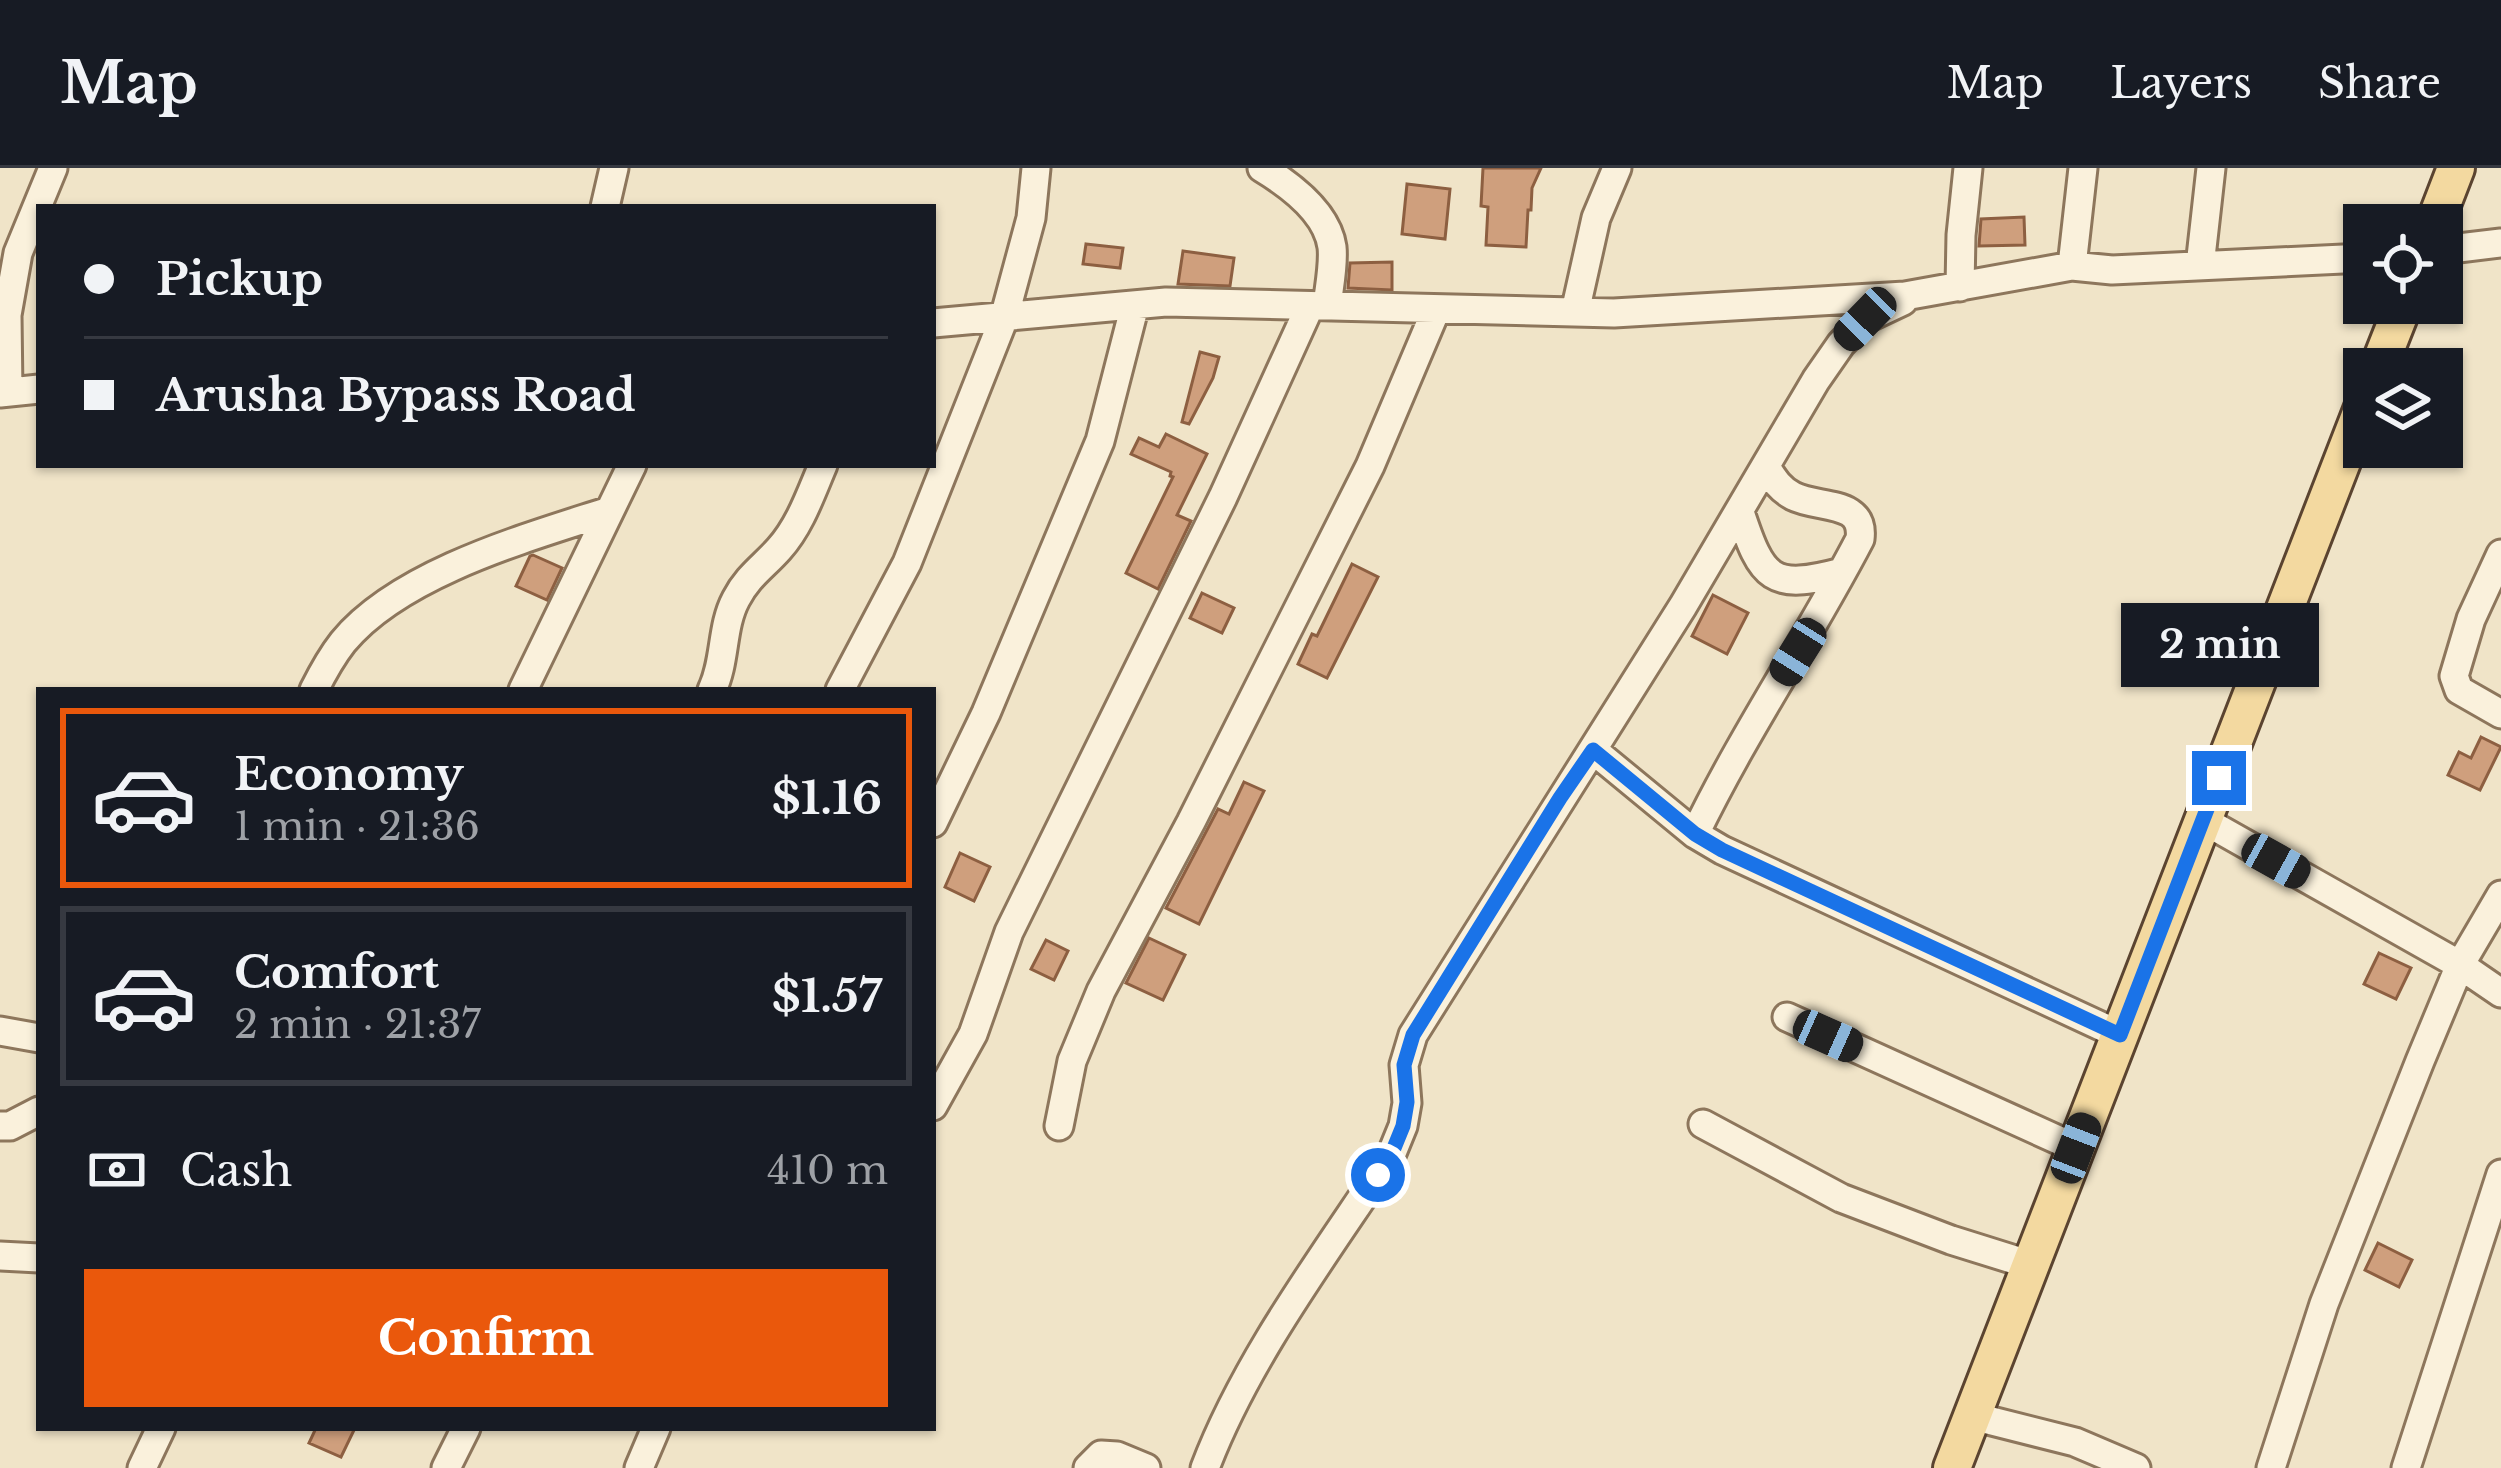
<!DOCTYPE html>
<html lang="en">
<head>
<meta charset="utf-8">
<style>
	body { margin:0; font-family:"Libre Baskerville",serif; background:#242831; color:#f1f3f6; height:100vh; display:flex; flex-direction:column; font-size:45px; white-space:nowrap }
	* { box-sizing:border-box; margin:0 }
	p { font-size:39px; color:#9ea1a6 }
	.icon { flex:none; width:66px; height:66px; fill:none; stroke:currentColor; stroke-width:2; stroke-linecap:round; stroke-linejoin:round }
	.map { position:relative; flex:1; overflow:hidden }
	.sheet { position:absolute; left:36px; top:519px; width:900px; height:744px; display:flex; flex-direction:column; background:#171b24; border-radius:0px; box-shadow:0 3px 9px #0004 }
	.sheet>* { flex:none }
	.hud { position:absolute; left:36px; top:36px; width:900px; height:264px; border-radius:0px; box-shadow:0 3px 9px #0004; display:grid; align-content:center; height:264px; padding:0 48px; background:#171b24 }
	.buttons { position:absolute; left:2343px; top:36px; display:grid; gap:24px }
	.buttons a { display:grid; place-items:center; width:120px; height:120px; border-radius:0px; background:#171b24; box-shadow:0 3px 9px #0004; font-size:60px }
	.end { position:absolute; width:54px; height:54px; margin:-27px; border:15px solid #1a73e8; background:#fff; box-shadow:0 0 0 6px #fff }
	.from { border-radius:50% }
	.bubble { position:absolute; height:84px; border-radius:0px; background:#171b24; box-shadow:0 3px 9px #0004; font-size:39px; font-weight:700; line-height:84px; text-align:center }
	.car { position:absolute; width:36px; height:72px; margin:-36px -18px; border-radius:15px; box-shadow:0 0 9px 3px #0007; background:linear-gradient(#222 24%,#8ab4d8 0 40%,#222 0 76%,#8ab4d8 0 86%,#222 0) }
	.hud b { display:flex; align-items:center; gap:42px; height:114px; font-size:45px }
	.hud b+b { border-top:3px solid #363941 }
	.hud i { width:30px; height:30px; background:#f1f3f6 }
	ul { padding:21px 0 0; list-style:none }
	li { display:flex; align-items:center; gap:36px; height:180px; margin:0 24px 18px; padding:0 24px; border:6px solid #363941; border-radius:0px }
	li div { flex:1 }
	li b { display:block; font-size:45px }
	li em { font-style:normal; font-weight:700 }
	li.on { border-color:#ea580c }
	li>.icon { width:108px; height:108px; stroke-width:1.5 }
	.pay { display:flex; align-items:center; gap:30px; height:132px; padding:0 48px; font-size:45px }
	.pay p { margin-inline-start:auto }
	.cta { display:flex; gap:24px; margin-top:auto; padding:24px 48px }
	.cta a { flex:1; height:138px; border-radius:0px; background:#ea580c; color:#fff; font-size:48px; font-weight:700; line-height:138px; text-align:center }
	header { display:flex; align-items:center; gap:72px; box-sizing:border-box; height:168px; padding:0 60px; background:#171b24; border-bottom:3px solid #363941 }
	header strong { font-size:57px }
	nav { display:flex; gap:66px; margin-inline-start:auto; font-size:42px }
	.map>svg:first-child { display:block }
</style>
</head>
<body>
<header>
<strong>Map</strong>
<nav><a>Map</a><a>Layers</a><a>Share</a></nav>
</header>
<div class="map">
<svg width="2501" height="1300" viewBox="0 0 2501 1300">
	<rect width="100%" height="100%" fill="#f0e4c8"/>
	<path fill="#cf9f7d" stroke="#8d5f41" stroke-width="3" d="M 1483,0 L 1541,0 L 1532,20 L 1531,42 L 1528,42 L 1526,79 L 1486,77 L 1488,39 L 1481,38 Z
		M 1407,16 L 1450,21 L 1445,71 L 1402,66 Z
		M 2024,49 L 2025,77 L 1979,78 L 1981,51 Z
		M 1086,76 L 1123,80 L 1120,100 L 1083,96 Z
		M 1183,83 L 1234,90 L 1230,118 L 1178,116 Z
		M 1392,94 L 1392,122 L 1348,120 L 1350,95 Z
		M 1200,184 L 1219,189 L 1213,210 L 1189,256 L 1182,254 Z
		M 1166,266 L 1207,286 L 1177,347 L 1191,353 L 1158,421 L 1126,405 L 1173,309 L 1170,308 L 1171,304 L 1131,286 L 1139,270 L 1159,279 Z
		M 533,387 L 562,400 L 547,432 L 516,418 L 530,388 Z
		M 1352,396 L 1378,409 L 1327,510 L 1298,496 L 1312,466 L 1317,468 Z
		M 1202,425 L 1234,440 L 1222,465 L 1190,450 Z
		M 1713,427 L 1748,445 L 1727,486 L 1692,468 Z
		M 2481,569 L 2501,579 L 2480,622 L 2448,607 L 2459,584 L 2471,590 Z
		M 1244,614 L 1264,623 L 1199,756 L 1166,740 L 1218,641 L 1229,646 Z
		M 960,685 L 990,699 L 974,733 L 945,719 Z
		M 1149,770 L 1185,787 L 1163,832 L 1126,815 Z
		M 1046,772 L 1068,783 L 1054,812 L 1031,801 Z
		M 2379,785 L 2411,800 L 2396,831 L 2364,816 Z
		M 2378,1075 L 2412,1092 L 2399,1119 L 2365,1102 Z
		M 316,1260 L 355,1260 L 341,1289 L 309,1275 Z"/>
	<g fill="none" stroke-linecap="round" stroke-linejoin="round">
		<defs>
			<path id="minor" d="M 1262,0 C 1290,17 1327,44 1332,79 C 1334,97 1329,120 1327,138
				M 605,39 L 614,0
				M 2442,82 L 2501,75
				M 2072,98 L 2083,0
				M 2200,98 L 2211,0
				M 1960,119 L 1961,67 L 1968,0
				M 1575,144 L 1596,50 L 1617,0
				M 933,155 L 1166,134 L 1614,145 L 1905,128 L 2072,98 L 2112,102 L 2364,90
				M 8,224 L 7,147 L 18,85 L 53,0
				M 0,225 L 39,221
				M 1740,344 C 1762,411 1771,423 1842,404
				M 2501,386 L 2471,451 L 2454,508 L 2459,522 L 2501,546
				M 314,522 C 322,506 332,488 343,474 C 400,405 526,370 609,343
				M 523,522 L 632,297
				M 712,522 C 726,493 721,459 736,431 C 748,408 763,399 779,381 C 800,358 811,325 823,297
				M 840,522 L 907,395 L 1004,150 L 1031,50 L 1036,0
				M 1593,582 L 1695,666 L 1722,682 L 2120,867
				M 2203,652 L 2460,797 L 2501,825
				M 933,655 L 986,545 L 1100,273 L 1135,137
				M 1695,666 C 1744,564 1808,471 1860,371 C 1865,331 1818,341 1793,328 C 1780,321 1774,312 1766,299
				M 1787,849 L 2076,980
				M 0,863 L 39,870
				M 933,938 L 973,866 L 1009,764 L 1223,329 L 1310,138
				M 1703,956 L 1841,1030 L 1951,1072 L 2031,1097
				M 0,958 L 10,958 L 39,943
				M 1059,958 L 1072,893 L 1101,823 L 1191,654 L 1370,298 L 1436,142
				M 0,1088 L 39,1090
				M 1972,1248 L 2075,1274 L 2136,1300
				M 142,1300 L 161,1260
				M 446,1300 L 466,1260
				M 639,1300 L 656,1260
				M 1088,1300 L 1101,1287 L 1117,1288 L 1146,1300
				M 1205,1300 C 1247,1189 1327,1084 1392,985 L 1403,958 L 1407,935 L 1404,897 L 1413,867 L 1683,438 L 1816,212 L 1841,176 L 1865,151 L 1903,133
				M 2271,1300 L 2324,1136 L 2420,893 L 2460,797 L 2501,727
				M 2406,1300 L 2501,1006"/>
			<path id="major" d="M 2434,57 L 2456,0
				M 2378,201 L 2404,135
				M 1952,1300 L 2364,237"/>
		</defs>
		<use href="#minor" stroke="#8d765c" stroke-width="33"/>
		<use href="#major" stroke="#5b4430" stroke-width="42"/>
		<use href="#minor" stroke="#faf1dc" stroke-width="27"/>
		<use href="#major" stroke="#f3d9a0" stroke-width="36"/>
	</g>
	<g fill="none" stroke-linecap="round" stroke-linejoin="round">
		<path stroke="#1a73e8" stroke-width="15" d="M 1378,1007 L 1392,985 L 1403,958 L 1407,934 L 1404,897 L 1413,867 L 1560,630 L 1593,582 L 1695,666 L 1722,682 L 2120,867 L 2219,610"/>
	</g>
</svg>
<div class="buttons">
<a><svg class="icon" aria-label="locate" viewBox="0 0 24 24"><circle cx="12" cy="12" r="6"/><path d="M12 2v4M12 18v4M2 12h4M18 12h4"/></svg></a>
<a><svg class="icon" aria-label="layers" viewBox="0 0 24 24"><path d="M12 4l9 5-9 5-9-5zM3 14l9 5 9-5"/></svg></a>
</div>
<i class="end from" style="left:1378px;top:1007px"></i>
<i class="end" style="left:2219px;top:610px"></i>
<div class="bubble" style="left:2121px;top:435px;width:198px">2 min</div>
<i class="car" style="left:1865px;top:151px;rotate:224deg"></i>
<i class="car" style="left:1798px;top:484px;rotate:212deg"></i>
<i class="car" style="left:2276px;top:693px;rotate:119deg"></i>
<i class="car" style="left:1828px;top:868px;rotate:114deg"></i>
<i class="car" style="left:2076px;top:980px;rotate:21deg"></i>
<div class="hud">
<b><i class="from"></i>Pickup</b>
<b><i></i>Arusha Bypass Road</b>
</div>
<section class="sheet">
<ul>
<li class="on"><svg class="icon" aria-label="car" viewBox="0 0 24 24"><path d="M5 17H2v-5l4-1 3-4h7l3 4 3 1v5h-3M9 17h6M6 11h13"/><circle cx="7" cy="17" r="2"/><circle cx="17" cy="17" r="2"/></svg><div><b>Economy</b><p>1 min · 21:36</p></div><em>$1.16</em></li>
<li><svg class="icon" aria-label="car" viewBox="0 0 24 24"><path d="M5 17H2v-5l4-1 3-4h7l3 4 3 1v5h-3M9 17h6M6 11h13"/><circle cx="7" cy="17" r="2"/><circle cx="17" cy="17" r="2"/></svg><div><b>Comfort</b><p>2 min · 21:37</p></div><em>$1.57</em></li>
</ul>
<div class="pay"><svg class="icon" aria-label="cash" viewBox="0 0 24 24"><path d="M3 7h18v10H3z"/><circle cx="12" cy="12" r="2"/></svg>Cash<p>410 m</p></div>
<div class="cta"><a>Confirm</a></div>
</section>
</div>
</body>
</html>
